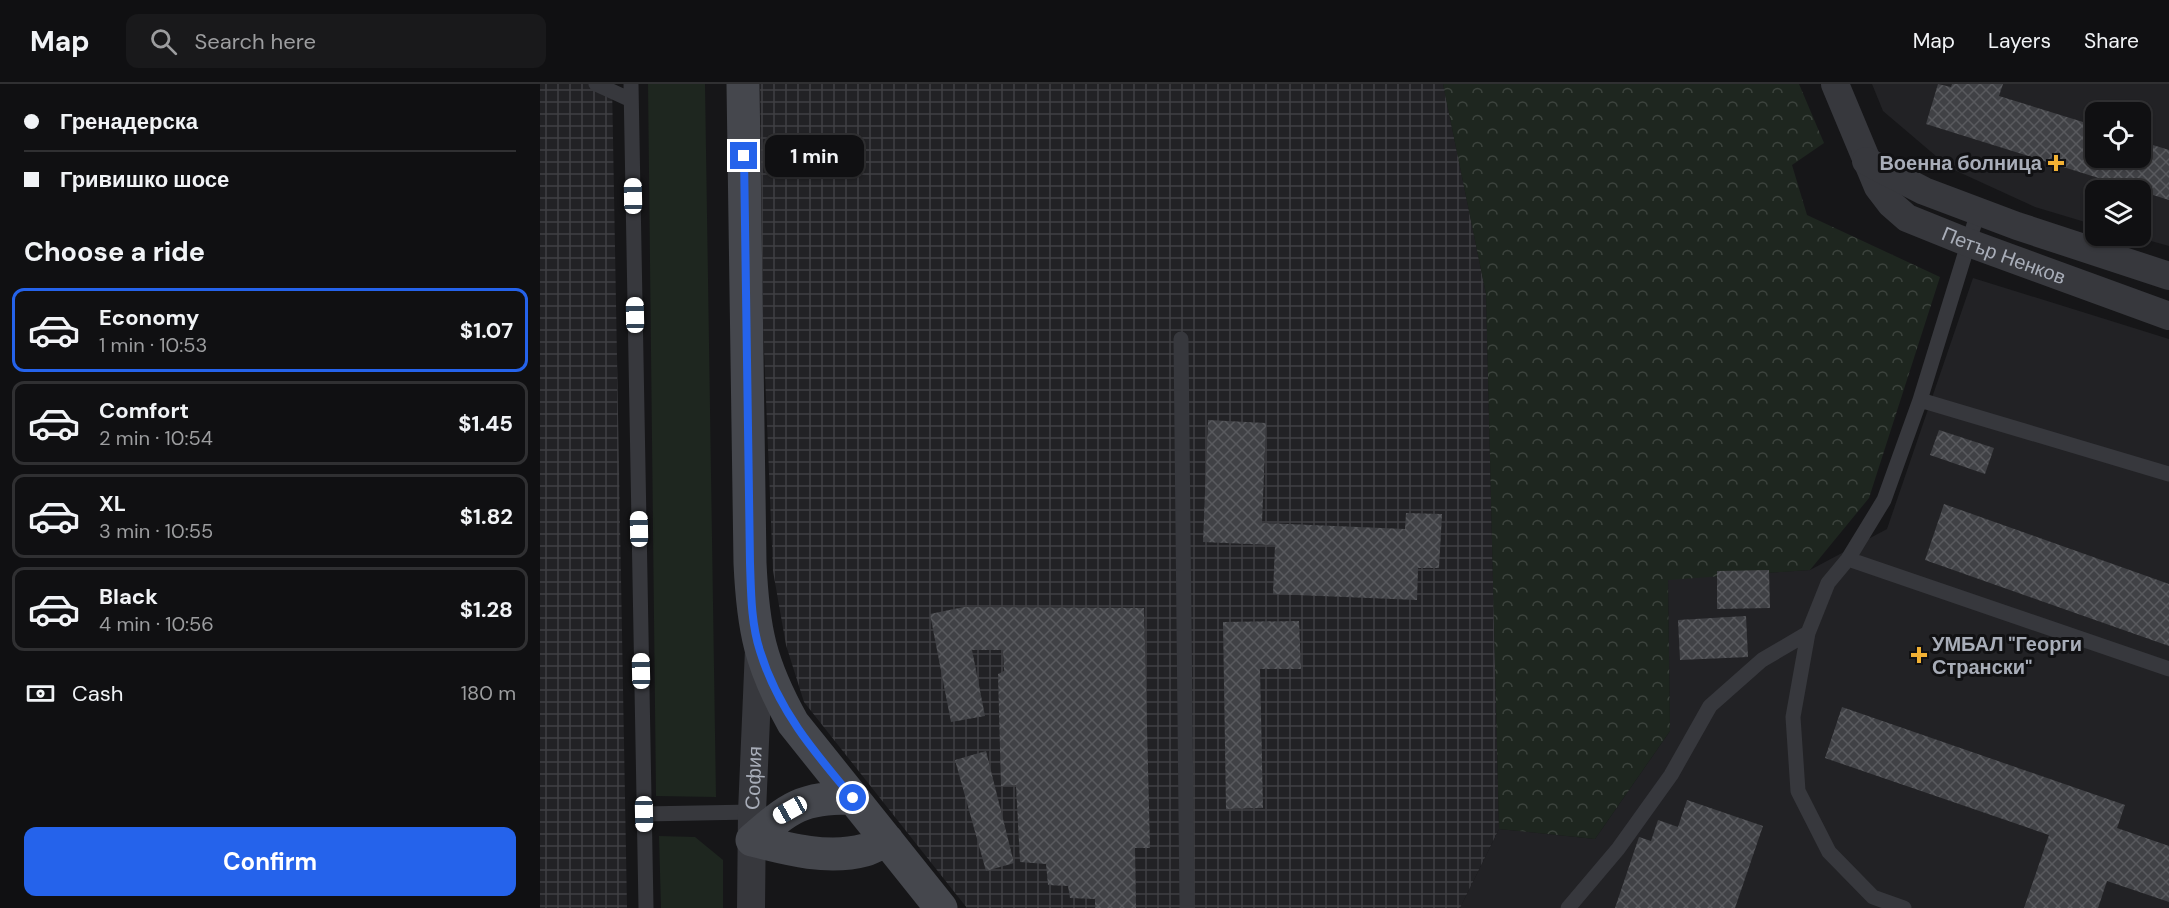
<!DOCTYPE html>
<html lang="en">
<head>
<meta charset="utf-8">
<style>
	body { margin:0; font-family:"DM Sans",sans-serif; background:#19191b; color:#f1f3f6; height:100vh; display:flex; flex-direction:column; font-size:22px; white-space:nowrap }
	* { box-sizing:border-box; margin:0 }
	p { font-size:20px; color:#9c9d9f }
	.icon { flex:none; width:33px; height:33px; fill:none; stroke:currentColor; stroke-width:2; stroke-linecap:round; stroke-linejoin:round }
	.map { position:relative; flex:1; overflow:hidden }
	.details { display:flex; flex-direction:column; background:#101012; width:540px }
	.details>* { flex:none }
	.banner { display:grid; align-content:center; height:132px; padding:0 24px; background:#101012 }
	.controls { position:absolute; left:1545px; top:18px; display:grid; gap:12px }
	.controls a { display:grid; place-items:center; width:66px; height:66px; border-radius:12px; background:#101012; box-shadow:0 2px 4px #0004,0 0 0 2px #303032; font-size:30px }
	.end { position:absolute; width:27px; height:27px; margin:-14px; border:8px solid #2563eb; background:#fff; box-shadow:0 0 0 3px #fff }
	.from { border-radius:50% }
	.bubble { position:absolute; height:42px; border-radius:12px; background:#101012; box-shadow:0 2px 4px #0004,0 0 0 2px #303032; font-size:20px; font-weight:700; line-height:42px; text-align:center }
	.car { position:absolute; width:18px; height:36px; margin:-18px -9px; border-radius:8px; box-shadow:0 0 4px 2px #0007; background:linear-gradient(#fff 24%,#345 0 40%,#fff 0 76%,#345 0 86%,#fff 0) }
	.banner b { display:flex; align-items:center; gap:21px; height:57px; font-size:22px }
	.banner b+b { border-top:2px solid #303032 }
	.banner i { width:15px; height:15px; background:#f1f3f6 }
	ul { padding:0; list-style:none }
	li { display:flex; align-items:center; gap:18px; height:84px; margin:0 12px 9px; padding:0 12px; border:3px solid #303032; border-radius:12px }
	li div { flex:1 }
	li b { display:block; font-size:22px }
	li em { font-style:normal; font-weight:700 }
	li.selected { border-color:#2563eb }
	li>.icon { width:54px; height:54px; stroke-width:1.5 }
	h2 { padding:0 24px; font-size:27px; line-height:72px }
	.pay { display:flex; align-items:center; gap:15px; height:66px; padding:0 24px; font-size:22px }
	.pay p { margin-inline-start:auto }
	.cta { display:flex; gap:12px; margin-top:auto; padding:12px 24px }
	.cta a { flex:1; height:69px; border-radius:12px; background:#2563eb; color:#fff; font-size:24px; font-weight:700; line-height:69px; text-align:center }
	header { display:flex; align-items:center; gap:36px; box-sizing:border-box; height:84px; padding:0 30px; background:#101012; border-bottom:2px solid #303032 }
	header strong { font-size:28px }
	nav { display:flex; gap:33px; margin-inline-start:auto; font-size:21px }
	.search { width:420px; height:54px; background:#19191b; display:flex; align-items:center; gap:15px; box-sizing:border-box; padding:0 21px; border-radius:12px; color:#9c9d9f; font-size:22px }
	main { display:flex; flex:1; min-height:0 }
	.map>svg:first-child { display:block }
</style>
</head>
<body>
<header>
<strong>Map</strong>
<div class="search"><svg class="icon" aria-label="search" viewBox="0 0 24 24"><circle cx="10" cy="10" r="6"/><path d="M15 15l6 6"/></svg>Search here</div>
<nav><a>Map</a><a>Layers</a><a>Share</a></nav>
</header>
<main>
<section class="details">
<div class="banner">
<b><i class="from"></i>Гренадерска</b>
<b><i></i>Гривишко шосе</b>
</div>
<h2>Choose a ride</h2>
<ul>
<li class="selected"><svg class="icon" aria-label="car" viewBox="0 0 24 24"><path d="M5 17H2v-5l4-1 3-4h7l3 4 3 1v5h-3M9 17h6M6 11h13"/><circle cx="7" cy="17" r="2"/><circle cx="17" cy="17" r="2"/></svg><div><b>Economy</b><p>1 min · 10:53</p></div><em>$1.07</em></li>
<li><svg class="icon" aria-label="car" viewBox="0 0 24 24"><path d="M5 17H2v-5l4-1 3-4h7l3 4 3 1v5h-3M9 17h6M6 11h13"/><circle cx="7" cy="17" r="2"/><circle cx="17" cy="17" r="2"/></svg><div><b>Comfort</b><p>2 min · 10:54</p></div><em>$1.45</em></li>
<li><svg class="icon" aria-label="car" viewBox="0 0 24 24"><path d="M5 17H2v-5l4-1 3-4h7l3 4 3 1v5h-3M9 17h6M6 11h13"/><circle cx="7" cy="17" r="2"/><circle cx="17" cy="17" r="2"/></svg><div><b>XL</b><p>3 min · 10:55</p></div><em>$1.82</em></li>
<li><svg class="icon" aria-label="car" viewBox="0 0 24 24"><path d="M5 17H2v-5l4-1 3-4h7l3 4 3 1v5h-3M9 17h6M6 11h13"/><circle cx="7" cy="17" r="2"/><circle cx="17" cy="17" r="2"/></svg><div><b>Black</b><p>4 min · 10:56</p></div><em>$1.28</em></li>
</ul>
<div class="pay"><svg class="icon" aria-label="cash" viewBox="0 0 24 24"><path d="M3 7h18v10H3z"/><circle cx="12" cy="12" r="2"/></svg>Cash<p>180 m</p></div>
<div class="cta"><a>Confirm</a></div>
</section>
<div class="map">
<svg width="1629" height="824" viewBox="0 0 1629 824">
	<defs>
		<pattern id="industrial-grid" width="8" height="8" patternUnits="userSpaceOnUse" patternTransform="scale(1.5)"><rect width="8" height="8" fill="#222225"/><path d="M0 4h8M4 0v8" fill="none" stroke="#3f3f43"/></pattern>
		<pattern id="forest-crowns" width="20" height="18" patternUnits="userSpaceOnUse" patternTransform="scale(1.5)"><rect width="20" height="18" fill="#1e261f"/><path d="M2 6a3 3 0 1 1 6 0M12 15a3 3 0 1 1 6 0" fill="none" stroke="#3c433d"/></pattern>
		<pattern id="building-cross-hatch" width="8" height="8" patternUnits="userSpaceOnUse" patternTransform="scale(1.5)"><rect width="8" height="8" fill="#404145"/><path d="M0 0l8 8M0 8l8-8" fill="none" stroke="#595a5e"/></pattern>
	</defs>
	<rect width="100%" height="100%" fill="#161618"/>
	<path fill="#222225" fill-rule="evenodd" d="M 1332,0 L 1629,0 L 1629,162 L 1593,152 L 1600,152 L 1600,106 L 1556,106 L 1555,141 L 1495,123 L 1410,84 L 1343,27 ZM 1556,28 L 1600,28 L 1600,74 L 1556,74 Z
		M 1433,194 L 1629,255 L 1629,824 L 920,824 L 959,745 L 1055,755 L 1130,647 L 1128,495 L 1270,486 L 1347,445 Z"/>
	<path fill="url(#industrial-grid)" d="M 0,0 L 72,0 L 87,824 L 0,824 Z
		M 220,0 L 903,0 L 946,210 L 959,745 L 920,824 L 427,824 L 264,618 L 246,561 L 233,487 L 223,240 Z"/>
	<path fill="#1e261f" d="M 108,0 L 165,0 L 176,713 L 116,712 Z
		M 119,752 L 155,753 L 183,776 L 183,824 L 121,824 Z"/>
	<path fill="url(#forest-crowns)" d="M 903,0 L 1259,0 L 1284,59 L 1252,81 L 1267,131 L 1400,193 L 1329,414 L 1270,486 L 1128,496 L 1130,647 L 1055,755 L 959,745 L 946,210 Z"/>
	<path fill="url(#building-cross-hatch)" d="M 1398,0 L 1411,3 L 1412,0 L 1463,0 L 1459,12 L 1556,42 L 1556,74 L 1600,74 L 1600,57 L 1629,66 L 1629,116 L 1386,40 Z
		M 668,336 L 726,339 L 722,439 L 865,445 L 866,429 L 902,430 L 899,484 L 878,484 L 877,516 L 733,510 L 735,461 L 663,458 Z
		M 1399,346 L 1454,364 L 1445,390 L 1390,371 Z
		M 1404,420 L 1629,500 L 1629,562 L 1385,476 Z
		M 1229,486 L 1230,524 L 1177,525 L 1177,487 Z
		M 424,523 L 604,524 L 610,764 L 595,764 L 596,824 L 555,824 L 555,815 L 530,814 L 528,802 L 508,801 L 506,780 L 480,778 L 476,701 L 461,702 L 458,590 L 464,587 L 463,566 L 432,566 L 445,632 L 411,638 L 390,530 Z
		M 1206,532 L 1208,573 L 1140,576 L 1138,536 Z
		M 759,537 L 761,585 L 720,585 L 723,724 L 686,725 L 683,538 Z
		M 1302,623 L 1585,721 L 1577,744 L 1629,762 L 1629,818 L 1567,797 L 1558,824 L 1484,824 L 1509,751 L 1285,674 Z
		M 446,667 L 474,779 L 446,787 L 415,676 Z
		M 1147,716 L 1223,742 L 1195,824 L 1075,824 L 1099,753 L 1111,757 L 1118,736 L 1138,743 Z"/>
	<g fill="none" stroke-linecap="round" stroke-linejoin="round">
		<path stroke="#37383d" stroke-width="15" d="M 56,0 L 91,16
			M 91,0 L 106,824
			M 641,255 L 647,824
			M 1380,316 L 1629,390
			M 1308,475 L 1629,585
			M 103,730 L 212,728
			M 1028,824 L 1078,765 L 1131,691 L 1170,622 L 1222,576 L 1268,549
			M 1364,824 L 1333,813 L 1289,768 L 1258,707 L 1253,633 L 1268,549 L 1288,499 L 1308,475 L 1344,416 L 1380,316 L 1438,128"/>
		<g stroke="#37383d" stroke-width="28">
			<path id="s1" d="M 1295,0 L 1338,103 L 1351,120 L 1367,134 L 1429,159 L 1629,232"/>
			<path d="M 1326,77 L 1384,107 L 1477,142 L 1629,192"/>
			<path id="s2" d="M 211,824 L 212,728 L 219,565"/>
		</g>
		<path stroke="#45474d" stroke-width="33" d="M 203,0 L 210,479 C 213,545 220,580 253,639 L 401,824
			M 212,756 C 247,765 288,776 325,766 C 332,764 340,759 347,756
			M 212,756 C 250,723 262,713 313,714"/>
	</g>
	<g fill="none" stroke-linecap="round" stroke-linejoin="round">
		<path stroke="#2563eb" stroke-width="8" d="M 204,72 L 210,479 C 211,508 211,539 220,567 C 238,626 274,668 313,714"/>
	</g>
	<g fill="#f2b134" stroke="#111113" stroke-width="2">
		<path d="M1513 70h6v6h6v6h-6v6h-6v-6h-6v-6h6z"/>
		<path d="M1376 562h6v6h6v6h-6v6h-6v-6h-6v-6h6z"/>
	</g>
	<g text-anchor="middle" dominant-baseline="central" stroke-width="6" stroke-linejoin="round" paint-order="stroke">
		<g font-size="20" font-weight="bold" fill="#a8adb8" stroke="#111113" text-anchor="end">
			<text x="1502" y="79">Военна болница</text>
			<text x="1392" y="560" text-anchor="start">УМБАЛ "Георги<tspan x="1392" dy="23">Странски"</tspan></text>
		</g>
		<g font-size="20" fill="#a8adb8" stroke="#111113">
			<text stroke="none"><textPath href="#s1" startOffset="258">Петър Ненков</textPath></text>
			<text stroke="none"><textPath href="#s2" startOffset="130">София</textPath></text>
		</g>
	</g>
</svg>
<div class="controls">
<a><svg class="icon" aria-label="locate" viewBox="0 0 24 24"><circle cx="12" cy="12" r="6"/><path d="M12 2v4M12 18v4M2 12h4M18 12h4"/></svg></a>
<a><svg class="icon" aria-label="layers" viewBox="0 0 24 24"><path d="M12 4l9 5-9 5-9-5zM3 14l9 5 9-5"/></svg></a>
</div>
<i class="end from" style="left:313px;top:714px"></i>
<i class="end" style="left:204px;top:72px"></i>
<div class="bubble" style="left:225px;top:51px;width:99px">1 min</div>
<i class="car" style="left:93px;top:112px;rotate:359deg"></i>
<i class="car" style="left:95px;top:231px;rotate:359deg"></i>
<i class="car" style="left:99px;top:445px;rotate:359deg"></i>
<i class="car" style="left:101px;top:587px;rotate:359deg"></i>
<i class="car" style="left:250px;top:726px;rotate:241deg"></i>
<i class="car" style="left:104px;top:730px;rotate:179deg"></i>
</div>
</main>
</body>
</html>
